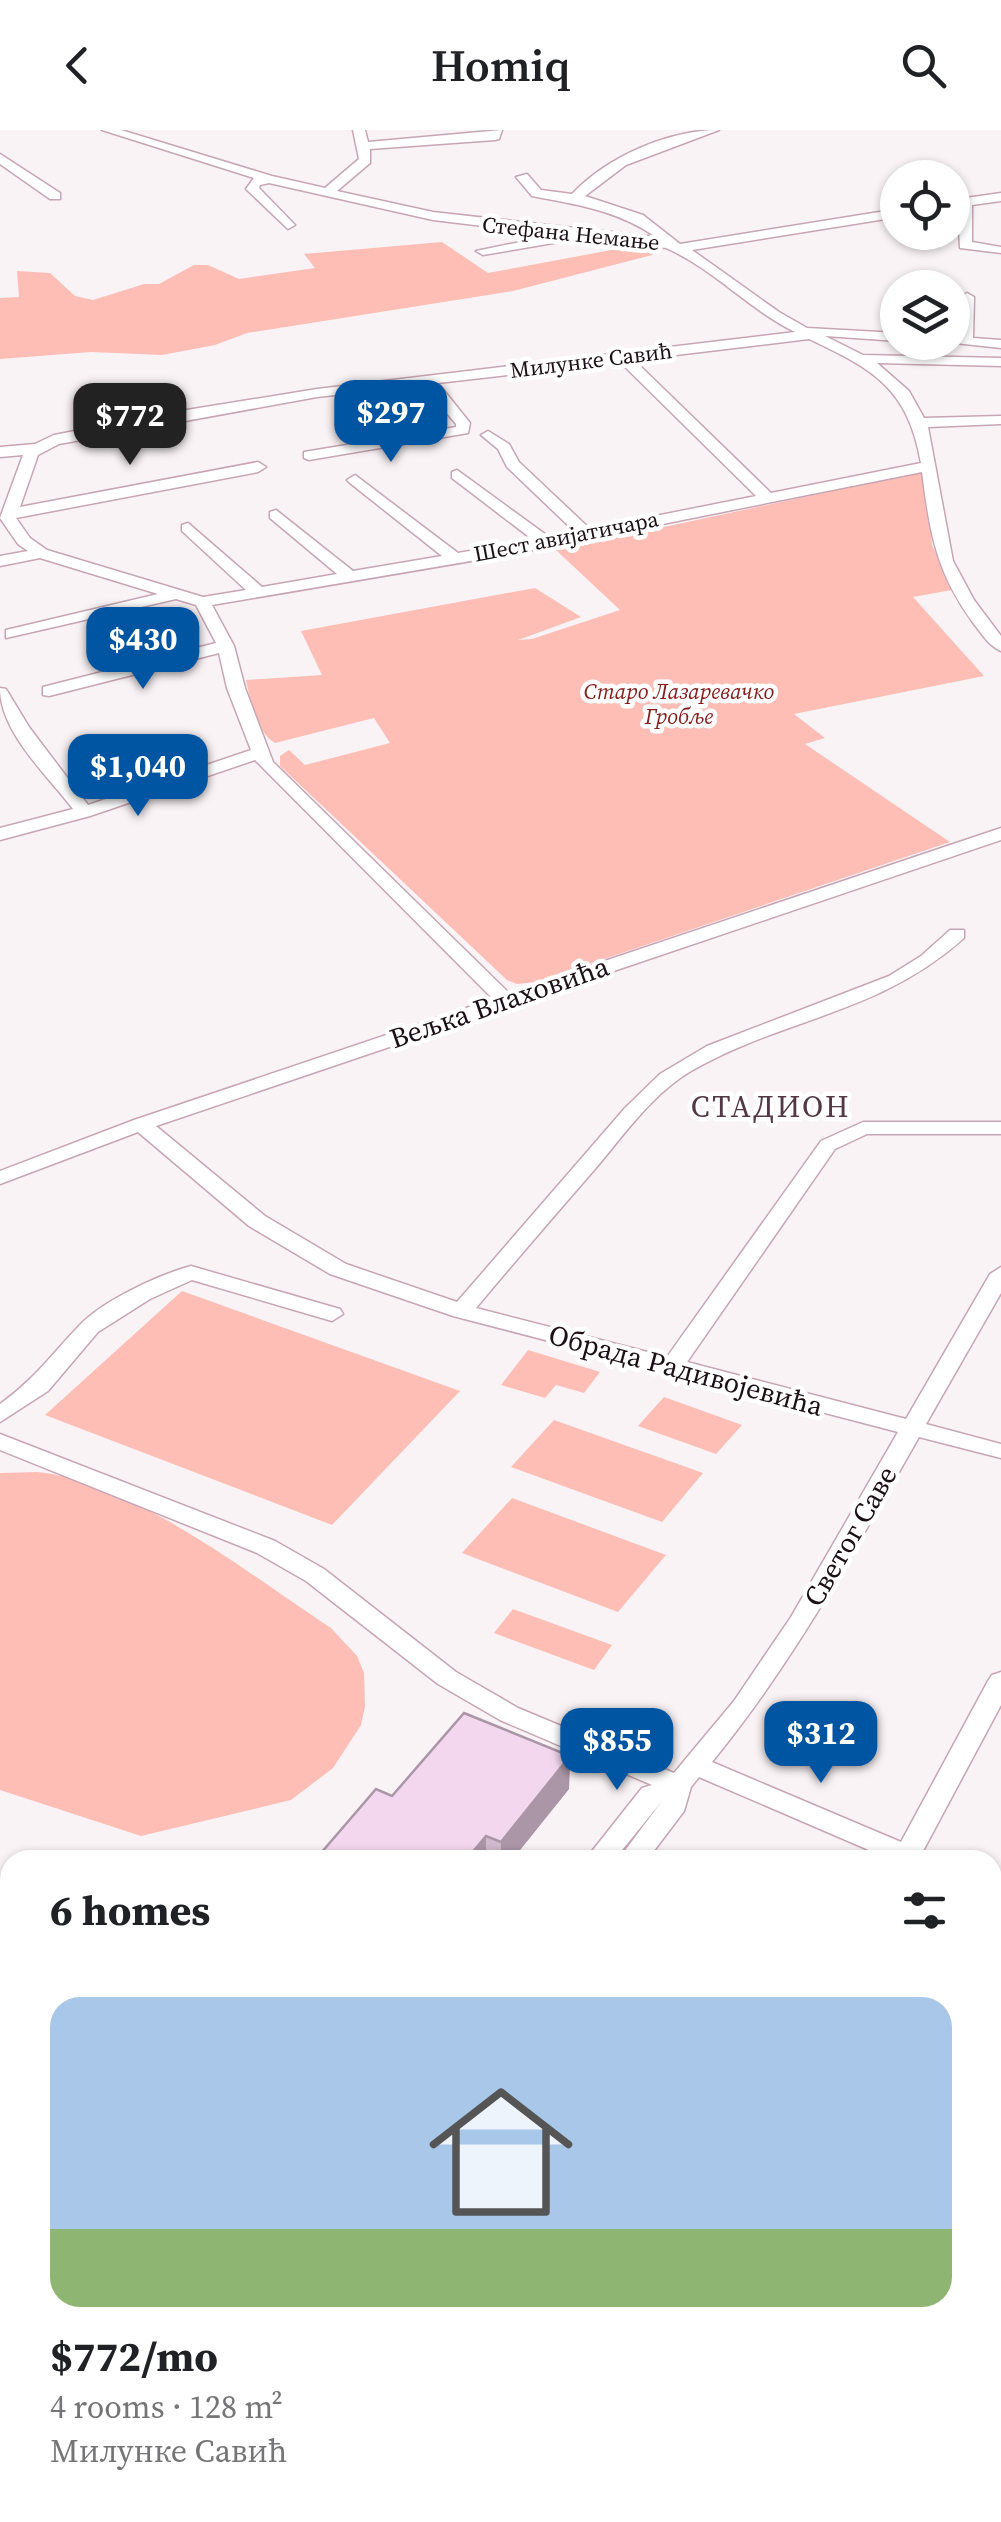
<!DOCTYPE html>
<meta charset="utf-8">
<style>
body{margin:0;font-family:"Source Serif 4",serif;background:#f6f6f6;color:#202124;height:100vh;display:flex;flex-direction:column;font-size:38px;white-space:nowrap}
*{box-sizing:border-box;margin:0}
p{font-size:32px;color:#757577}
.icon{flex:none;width:55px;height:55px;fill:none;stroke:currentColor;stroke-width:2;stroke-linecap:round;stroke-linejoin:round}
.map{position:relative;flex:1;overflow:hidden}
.side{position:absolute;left:0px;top:1720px;width:1002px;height:672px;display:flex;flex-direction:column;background:#fff;border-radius:30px 30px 0 0;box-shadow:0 2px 8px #0004}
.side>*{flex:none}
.buttons{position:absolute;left:880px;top:30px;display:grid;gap:20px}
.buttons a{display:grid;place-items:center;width:90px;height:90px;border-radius:50%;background:#fff;box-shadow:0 2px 8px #0004;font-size:50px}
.price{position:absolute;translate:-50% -85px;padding:0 22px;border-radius:20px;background:#0055a3;color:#fff;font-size:32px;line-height:65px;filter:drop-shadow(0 2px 5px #0008)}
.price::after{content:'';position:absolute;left:50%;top:60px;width:30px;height:22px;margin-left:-15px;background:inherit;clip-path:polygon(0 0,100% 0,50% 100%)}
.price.active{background:#222;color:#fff}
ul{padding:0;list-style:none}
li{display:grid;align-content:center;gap:20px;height:530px;padding:0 50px}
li+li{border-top:2px solid #e0e0e0}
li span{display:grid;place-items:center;height:310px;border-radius:30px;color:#555}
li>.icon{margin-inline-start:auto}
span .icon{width:180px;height:180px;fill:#fffc;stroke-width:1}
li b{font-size:42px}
h2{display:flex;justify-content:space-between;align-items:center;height:120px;padding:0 50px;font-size:42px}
header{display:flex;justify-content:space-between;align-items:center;height:130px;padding:0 50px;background:#fff;font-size:45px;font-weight:600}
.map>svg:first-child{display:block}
.green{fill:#febdb5}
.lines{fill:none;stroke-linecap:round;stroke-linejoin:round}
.minor-casing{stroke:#c7a5b4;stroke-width:3}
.minor{fill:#fff;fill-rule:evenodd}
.wall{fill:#d1b9ce}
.shaded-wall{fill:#aa96a7}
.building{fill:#f3d7ef;stroke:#aa96a7;stroke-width:2.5}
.labels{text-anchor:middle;stroke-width:9;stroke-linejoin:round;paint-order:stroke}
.far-street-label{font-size:22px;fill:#1b0f15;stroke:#fff}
.far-park-label{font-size:22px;font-style:italic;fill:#841c1a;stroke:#fff}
.street-label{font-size:28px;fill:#1b0f15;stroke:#fff}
.neighbourhood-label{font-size:30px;letter-spacing:2.5px;fill:#533744;stroke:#fff}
</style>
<header><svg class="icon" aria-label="back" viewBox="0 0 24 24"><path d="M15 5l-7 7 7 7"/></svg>Homiq<svg class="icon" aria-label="search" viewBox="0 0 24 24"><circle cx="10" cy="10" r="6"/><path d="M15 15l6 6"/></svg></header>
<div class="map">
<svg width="1001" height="2392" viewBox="0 0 1001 2392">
<rect width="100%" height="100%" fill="#faf3f6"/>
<path class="green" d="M 442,112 L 488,143 L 633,116 L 656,124 L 513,161 L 247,203 L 215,215 L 162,225 L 91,222 L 0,229 L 0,168 L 19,167 L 17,141 L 50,143 L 75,166 L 93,170 L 144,154 L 159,154 L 194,135 L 208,135 L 239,149 L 315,138 L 304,124 Z
M 926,341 L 932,415 L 952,460 L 913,467 L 984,546 L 794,584 L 825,608 L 805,614 L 950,712 L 536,852 L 517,854 L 507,850 L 280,636 L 280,626 L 289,620 L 305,635 L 390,613 L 374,588 L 275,613 C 257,603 250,570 246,550 L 322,545 L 301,501 L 535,458 L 581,487 L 518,510 L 532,509 L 620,480 L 556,420 Z
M 182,1161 L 460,1261 L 332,1395 L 45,1285 Z
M 528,1220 L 600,1242 L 584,1263 L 556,1255 L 545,1268 L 501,1255 Z
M 664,1267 L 742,1295 L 716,1324 L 638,1296 Z
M 554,1290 L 703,1343 L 662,1392 L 511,1337 Z
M 37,1342 C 133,1351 251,1446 331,1498 L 357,1526 L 364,1543 L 365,1576 L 361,1595 L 333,1638 L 291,1670 L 141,1706 L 0,1660 L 0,1343 Z
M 512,1368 L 666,1425 L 618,1482 L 462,1423 Z
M 513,1479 L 612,1515 L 594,1540 L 494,1503 Z
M 205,2383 L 349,2383 L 353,2392 L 208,2392 Z"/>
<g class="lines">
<defs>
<path id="minor" d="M 102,0 L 121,0 L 272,46 L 325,58 L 359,29 L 353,0 L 365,0 L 368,12 L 502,0 L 499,9 L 495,10 L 370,19 L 370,33 L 337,61 L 433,82 L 656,107 C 617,80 578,75 532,66 L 516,47 L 527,44 L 541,60 L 572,64 C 607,27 668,0 719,0 L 626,35 L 585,66 L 643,85 L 680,114 L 898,79 L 898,87 L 692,120 L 779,182 L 807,198 L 898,203 L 898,211 L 825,206 L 863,225 L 1001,228 L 1001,236 L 877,233 L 909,261 L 924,288 L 1001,286 L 1001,294 L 928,297 L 953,431 L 974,470 L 1001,506 L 1001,521 C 989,516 982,504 974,494 C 936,442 930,404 922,342 L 518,423 L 212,475 L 234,516 L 245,558 L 273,632 L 509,863 L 1001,698 L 1001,710 L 156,996 L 265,1086 L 346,1134 L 457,1172 L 625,978 L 660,944 L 707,916 L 889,846 L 921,826 L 950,800 L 964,800 L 964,808 C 878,885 785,887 691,941 C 652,964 624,1005 595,1039 C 555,1085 515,1131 476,1178 L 667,1227 L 821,1011 L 863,992 L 1001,992 L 1001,1004 L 867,1004 L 835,1019 L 687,1232 L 906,1289 L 990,1144 L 1001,1137 L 1001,1163 L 926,1294 L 1001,1314 L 1001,1328 L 919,1307 C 855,1419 794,1532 712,1632 L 901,1712 L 988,1551 L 992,1545 L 1001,1542 L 1001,1575 L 923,1721 L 932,1730 L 892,1730 L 699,1647 L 691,1657 L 684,1681 L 647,1730 L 618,1730 L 662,1671 L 614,1730 L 585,1730 L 642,1658 L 652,1655 L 500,1590 L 438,1554 L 306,1451 L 257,1423 L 0,1320 L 0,1304 L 275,1411 L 324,1439 L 456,1542 L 518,1578 L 674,1643 L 734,1571 L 791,1487 L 898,1302 L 453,1186 L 330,1144 L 249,1096 L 138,1002 L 0,1054 L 0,1041 L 134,990 L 493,869 L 255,630 L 90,686 L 0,710 L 0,698 L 73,679 C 47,645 0,602 0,558 L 6,559 L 29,597 L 88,675 L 251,620 L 227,558 L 219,523 L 49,566 L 43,565 L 43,557 L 216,513 L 196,475 L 176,469 L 6,508 L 6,500 L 158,464 L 40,428 L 0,436 L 0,426 L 28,421 L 18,414 L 0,388 L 23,325 L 0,327 L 0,317 L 35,314 L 54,305 L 162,284 L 317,259 L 795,202 C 748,179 714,139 666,118 L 433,90 L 269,53 L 260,55 L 259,58 L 295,95 L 288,99 L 246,59 L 254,48 ZM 809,209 C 875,240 908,259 921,333 L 771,363 L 634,230 ZM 620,232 L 756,366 L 590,399 L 519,332 L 509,314 L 488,301 L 481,305 L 498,319 L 507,337 L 575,402 L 549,407 L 457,340 L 452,342 L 452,348 L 533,410 L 458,423 L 355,345 L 347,350 L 350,353 L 442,426 L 353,441 L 276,380 L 270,382 L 270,388 L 337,444 L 262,457 L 188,393 L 182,395 L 182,401 L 246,460 L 203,467 L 47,420 L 30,408 L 16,388 L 258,342 L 266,337 L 258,332 L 20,377 L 38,325 L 59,314 L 317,267 L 423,255 L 456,294 L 456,297 L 304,322 L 304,328 L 309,330 L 468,303 L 470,293 L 438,253 Z
M 0,24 L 60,63 L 60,69 L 50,69 L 0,34 Z
M 1001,63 L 1001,71 L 972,75 L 972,112 L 1001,117 L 1001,123 L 960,118 L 958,77 L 952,78 L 952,70 Z
M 554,105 L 561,109 L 559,112 L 483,125 L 476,121 Z
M 967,163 L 974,167 L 973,208 L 1001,210 L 1001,218 L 946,212 L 952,212 L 952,207 L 959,207 L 960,167 Z
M 191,1136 L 340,1179 L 343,1184 L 332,1191 L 192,1150 L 150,1169 L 98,1202 L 48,1261 L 0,1292 L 0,1274 C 36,1248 50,1226 79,1196 C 102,1171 158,1145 191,1136 Z
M 992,1832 L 1001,1834 L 1001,1870 L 992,1867 Z
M 0,1886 L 10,1889 L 10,1945 L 0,1942 Z
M 1001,1948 L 1001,1970 L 992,1972 L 992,1950 Z
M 10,2044 L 10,2068 L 0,2071 L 0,2047 Z
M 0,2137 L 10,2138 L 10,2162 L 0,2161 Z
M 1001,2178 L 1001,2204 L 992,2206 L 992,2180 Z
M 10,2347 L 10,2375 L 0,2378 L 0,2350 Z
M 169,2382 L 201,2382 L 204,2392 L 172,2392 Z"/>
</defs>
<use href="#minor" class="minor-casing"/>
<use href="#minor" class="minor"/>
</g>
<path class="wall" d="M 570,1626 L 569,1659 L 512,1730 L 315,1730 L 392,1666 Z
M 422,2382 L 566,2382 L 566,2389 L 558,2392 L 426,2392 Z"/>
<path class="shaded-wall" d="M 570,1626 L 569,1659 L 512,1730 L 501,1730 L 501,1712 Z
M 486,1706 L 486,1730 L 466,1730 Z
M 479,2382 L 566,2382 L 566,2389 L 558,2392 L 448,2392 Z"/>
<path class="building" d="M 464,1583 L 570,1626 L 501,1712 L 486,1706 L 466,1730 L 315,1730 L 376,1659 L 392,1666 Z
M 434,2382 L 479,2382 L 448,2392 L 438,2392 Z"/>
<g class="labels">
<g class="far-street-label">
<text transform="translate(571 103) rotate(6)" y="8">Стефана Немање</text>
<text transform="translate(591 230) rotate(-7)" y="8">Милунке Савић</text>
<text transform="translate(566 406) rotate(-11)" y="8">Шест авијатичара</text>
</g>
<g class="far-park-label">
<text x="679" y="569">Старо Лазаревачко<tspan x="679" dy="25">Гробље</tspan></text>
</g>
<g class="street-label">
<text transform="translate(499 872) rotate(-19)" y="10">Вељка Влаховића</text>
<text transform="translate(686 1240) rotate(15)" y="10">Обрада Радивојевића</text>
<text transform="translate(850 1406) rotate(-60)" y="10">Светог Саве</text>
</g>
<g class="neighbourhood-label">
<text x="771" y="987">СТАДИОН</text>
</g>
</g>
</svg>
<div class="buttons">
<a><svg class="icon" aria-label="locate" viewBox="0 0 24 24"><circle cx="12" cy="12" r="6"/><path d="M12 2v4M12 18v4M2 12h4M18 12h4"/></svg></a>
<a><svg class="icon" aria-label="layers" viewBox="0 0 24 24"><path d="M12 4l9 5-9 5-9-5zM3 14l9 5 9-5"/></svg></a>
</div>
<b class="price" style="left:391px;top:335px">$297</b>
<b class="price active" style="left:130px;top:338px">$772</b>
<b class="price" style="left:143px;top:562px">$430</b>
<b class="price" style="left:138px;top:689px">$1,040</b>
<b class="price" style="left:821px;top:1656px">$312</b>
<b class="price" style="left:617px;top:1663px">$855</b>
<section class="side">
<h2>6 homes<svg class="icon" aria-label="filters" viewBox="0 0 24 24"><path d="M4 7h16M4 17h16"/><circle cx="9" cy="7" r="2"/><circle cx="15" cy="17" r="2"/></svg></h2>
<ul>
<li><span style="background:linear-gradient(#a9c7e8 75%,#8fb573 0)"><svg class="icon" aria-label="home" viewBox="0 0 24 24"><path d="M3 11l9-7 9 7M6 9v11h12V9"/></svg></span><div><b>$772/mo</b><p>4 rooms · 128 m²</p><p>Милунке Савић</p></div></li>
</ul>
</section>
</div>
